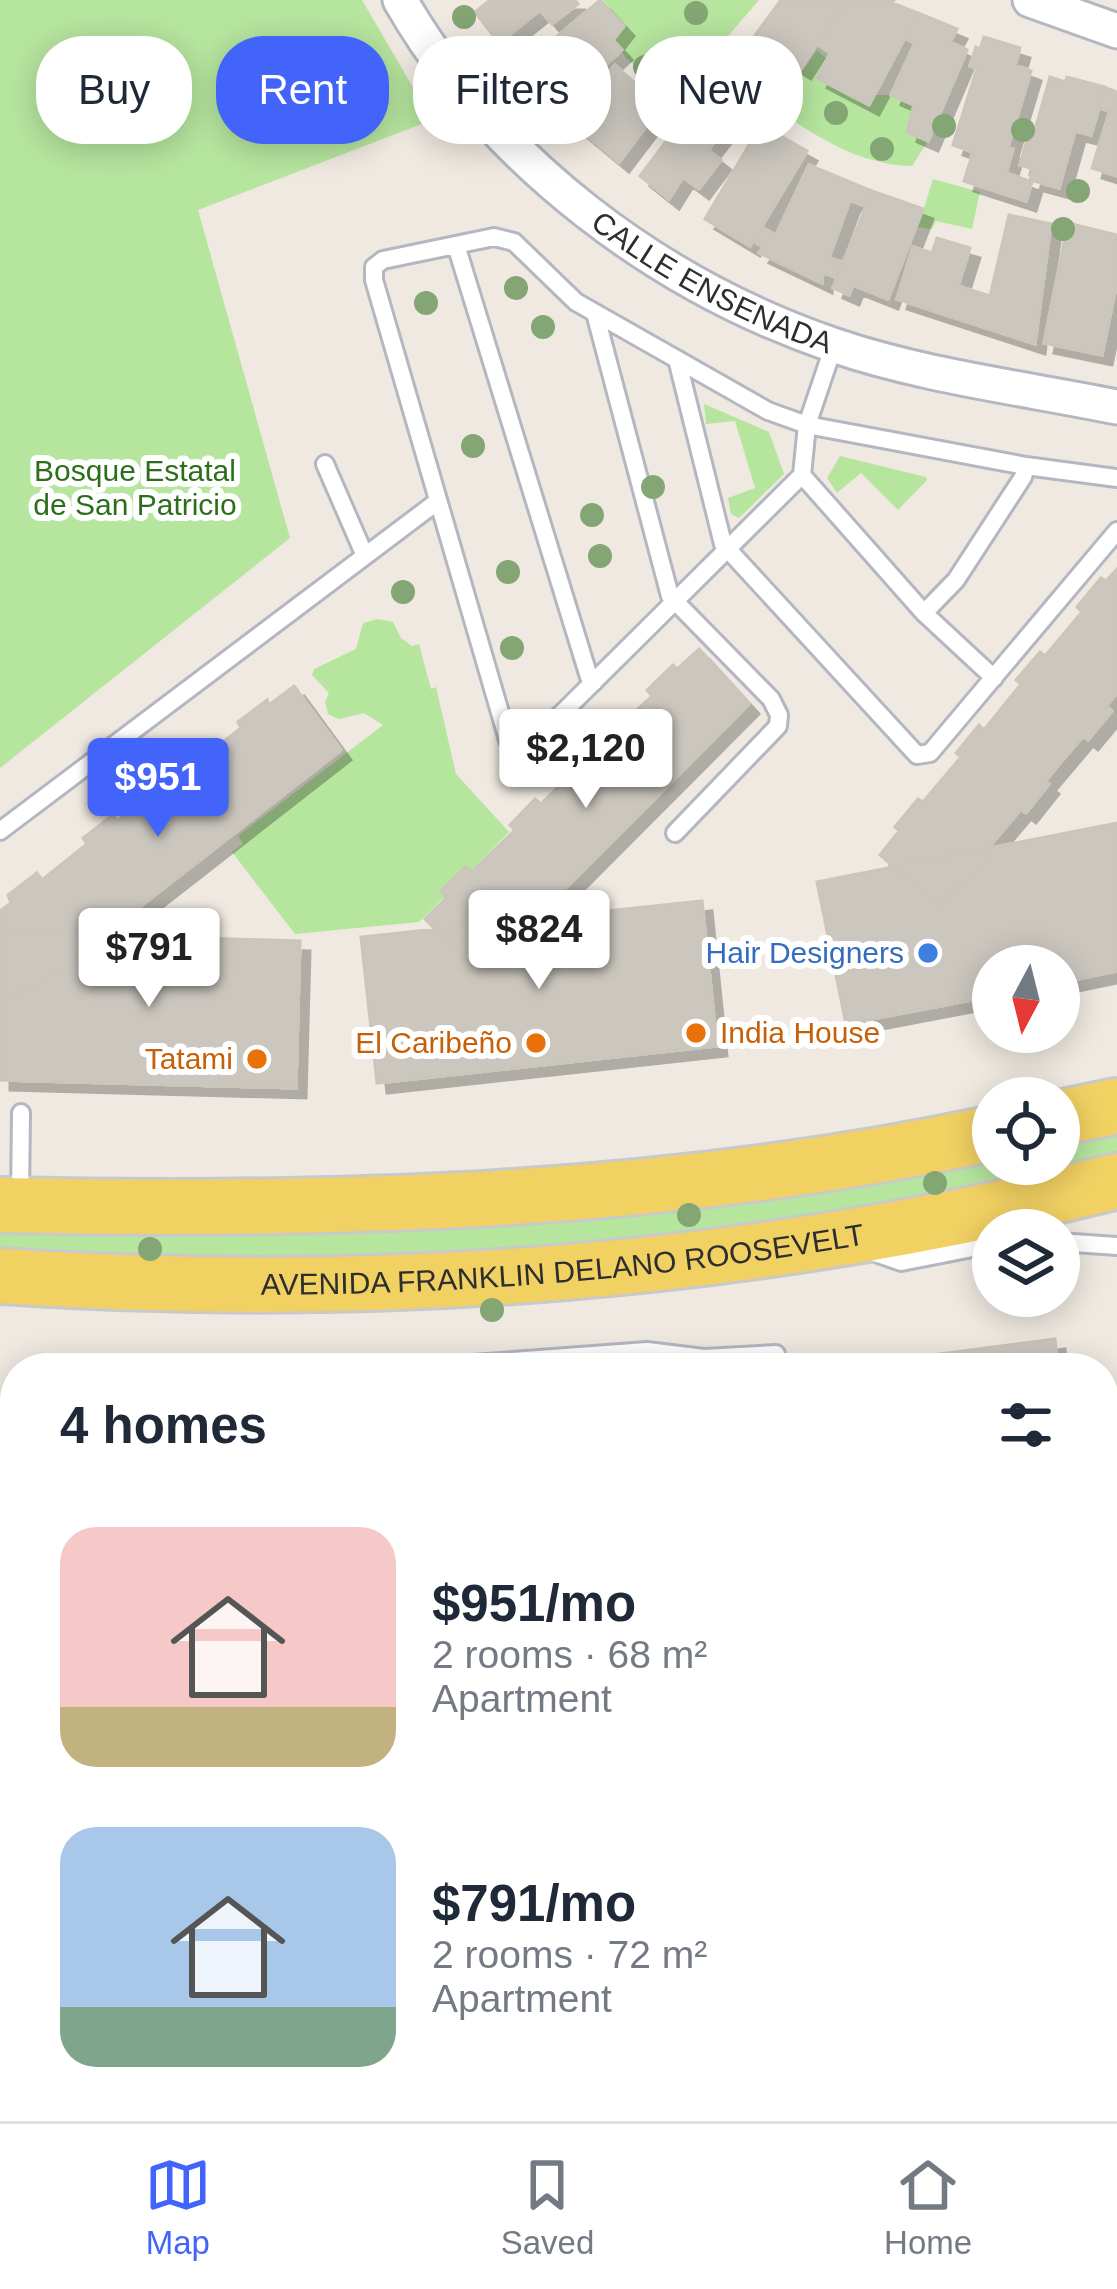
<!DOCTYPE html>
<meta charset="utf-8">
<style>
body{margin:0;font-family:Helvetica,sans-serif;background:#f2f2f3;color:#1f2937;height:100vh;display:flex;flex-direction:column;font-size:45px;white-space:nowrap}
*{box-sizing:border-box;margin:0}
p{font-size:39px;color:#747a83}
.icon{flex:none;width:66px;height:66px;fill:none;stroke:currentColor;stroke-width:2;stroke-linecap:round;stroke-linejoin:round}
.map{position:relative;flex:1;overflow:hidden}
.sheet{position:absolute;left:0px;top:1353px;width:1119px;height:768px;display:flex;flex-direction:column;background:#fff;border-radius:48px 48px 0 0;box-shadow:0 6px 30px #0003}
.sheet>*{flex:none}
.banner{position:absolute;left:36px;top:36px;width:1047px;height:108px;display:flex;gap:24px}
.needle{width:78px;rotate:187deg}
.fabs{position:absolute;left:972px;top:945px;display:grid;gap:24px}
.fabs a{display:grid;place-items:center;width:108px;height:108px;border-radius:50%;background:#fff;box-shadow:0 6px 30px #0003;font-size:60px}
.price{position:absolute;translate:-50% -102px;padding:0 27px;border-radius:12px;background:#fff;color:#222;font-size:39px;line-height:78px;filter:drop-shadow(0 3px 6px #0008)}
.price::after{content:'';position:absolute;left:50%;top:72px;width:36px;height:27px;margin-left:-18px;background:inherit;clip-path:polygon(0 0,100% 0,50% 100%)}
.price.selected{background:#4264fb;color:#fff}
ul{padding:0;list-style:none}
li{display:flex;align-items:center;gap:36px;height:300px;padding:0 60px}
li span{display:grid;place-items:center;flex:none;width:336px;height:240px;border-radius:36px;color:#555}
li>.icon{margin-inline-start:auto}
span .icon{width:144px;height:144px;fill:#fffc;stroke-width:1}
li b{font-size:51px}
h2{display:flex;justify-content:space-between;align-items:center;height:144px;padding:0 60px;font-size:51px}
.chip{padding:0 42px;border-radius:48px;background:#fff;box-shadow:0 6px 30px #0003;font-size:42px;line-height:108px}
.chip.selected{background:#4264fb;color:#fff}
.menu{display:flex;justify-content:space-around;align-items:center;height:168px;border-top:3px solid #e0e1e3;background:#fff;font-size:33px;color:#747a83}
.menu a{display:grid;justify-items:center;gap:6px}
.menu .selected{color:#4264fb}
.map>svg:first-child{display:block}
.green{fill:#b6e59e}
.building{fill:#cbc7bf;stroke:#cbc5ba;stroke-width:3;filter:url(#shadow)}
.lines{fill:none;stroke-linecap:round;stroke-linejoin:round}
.lane-casing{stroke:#b4b7c1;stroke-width:22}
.street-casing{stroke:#b4b7c1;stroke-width:39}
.primary-casing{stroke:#c9c9c9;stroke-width:60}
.lane{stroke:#fff;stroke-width:16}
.street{stroke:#fff;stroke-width:33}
.primary{stroke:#f2d163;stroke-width:54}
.tree{fill:#84a574}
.shop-dot{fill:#3f7fe0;stroke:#fff;stroke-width:4.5}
.food-dot{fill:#e8710a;stroke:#fff;stroke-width:4.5}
.labels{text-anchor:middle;stroke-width:12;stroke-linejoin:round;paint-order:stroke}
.street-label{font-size:30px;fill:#2e2e2e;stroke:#fff}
.park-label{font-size:30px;fill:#2c6e1b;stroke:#fff}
.shop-label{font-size:30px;fill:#366cbe;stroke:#fff;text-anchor:end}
.food-label{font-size:30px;fill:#c56008;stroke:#fff;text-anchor:end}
</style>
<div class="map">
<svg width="1117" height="2121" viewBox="0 0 1117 2121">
<defs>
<filter id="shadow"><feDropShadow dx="10" dy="10" stdDeviation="0" flood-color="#0004"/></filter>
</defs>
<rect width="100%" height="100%" fill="#efe9e1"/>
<path class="green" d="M 0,0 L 362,0 L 432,120 L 198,210 L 290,538 L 0,768 Z
M 603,0 L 759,0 L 675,98 L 627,59 L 613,40 L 624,26 Z
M 817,50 L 827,59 L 818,78 L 868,105 L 874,95 L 891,95 L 914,105 L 908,132 L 928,141 L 912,166 C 859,165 818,137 775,109 Z
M 933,179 L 980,192 L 972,229 L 936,221 L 932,229 L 918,227 Z
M 704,404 L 769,432 L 784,474 L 739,518 L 731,514 L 728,498 L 755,488 L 735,421 L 706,424 Z
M 840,456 L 926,477 L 927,480 L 898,510 L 861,473 L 837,493 L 827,478 Z
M 378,619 L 393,622 L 401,638 L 412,646 L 419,644 L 431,689 L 436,687 L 456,774 L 509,832 L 419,922 L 295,934 L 232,852 L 243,844 L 238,836 L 383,725 L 364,713 L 339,719 L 328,714 L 325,702 L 329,693 L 312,675 L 314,669 L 356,649 L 363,623 Z
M 1117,1125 L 1117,1156 L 1098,1162 C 922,1195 745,1230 566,1244 C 376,1258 190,1258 0,1253 L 0,1233 L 194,1227 L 993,1151 L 993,1164 L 1059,1164 L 1059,1137 Z"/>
<path class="building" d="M 490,0 L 575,0 L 578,4 L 552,24 L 540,10 L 499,43 L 475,12 Z
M 600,0 L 624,26 L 613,40 L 622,50 L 598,72 L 601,77 L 554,114 L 516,71 Z
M 781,0 L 845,0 L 801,69 L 790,62 L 788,67 L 750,42 Z
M 848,0 L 894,0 L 892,3 L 918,13 L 869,105 L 817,78 L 831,53 L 820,46 Z
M 918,13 L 957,29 L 950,42 L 967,50 L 928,141 L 907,132 L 914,105 L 891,95 L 915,43 L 904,38 Z
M 984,37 L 1020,48 L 1015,65 L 1031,71 L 1008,147 L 1013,149 L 1006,173 L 1032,182 L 1026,201 L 964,181 L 973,152 L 953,145 L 977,68 L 970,66 L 976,47 L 980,49 Z
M 615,65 L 661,107 L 619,162 L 567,119 Z
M 703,69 L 717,81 L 697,107 L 682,95 Z
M 1050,77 L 1065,82 L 1067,77 L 1105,87 L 1091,135 L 1075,131 L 1059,188 L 1030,180 L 1033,169 L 1020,165 L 1028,136 L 1033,137 Z
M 1106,88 L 1117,92 L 1117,176 L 1092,168 L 1110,111 L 1100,108 Z
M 694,104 L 722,132 L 708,150 L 721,160 L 699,189 L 683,177 L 669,199 L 640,176 Z
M 765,127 L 807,151 L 750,246 L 705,219 L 755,135 L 759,137 Z
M 809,165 L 872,191 L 865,206 L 850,200 L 829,258 L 842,262 L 837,278 L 823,272 L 822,283 L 759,253 L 763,247 L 756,243 L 763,228 L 776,235 Z
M 872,191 L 923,209 L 888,299 L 853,285 L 849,295 L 833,288 Z
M 1009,215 L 1051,224 L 1035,344 L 897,299 L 913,247 L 932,253 L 937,238 L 970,248 L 958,286 L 990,296 Z
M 1068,223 L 1117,235 L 1117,282 L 1102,355 L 1044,343 Z
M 1117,569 L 1117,693 L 1106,706 L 1112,711 L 1088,740 L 1083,736 L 1045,781 L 1049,784 L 1026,813 L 1021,809 L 983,854 L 988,858 L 965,886 L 960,882 L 940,906 L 880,855 L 899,831 L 895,827 L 918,799 L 923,802 L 961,757 L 956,753 L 979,725 L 984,730 L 1021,684 L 1016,680 L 1040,652 L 1045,656 L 1082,612 L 1077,607 L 1101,578 L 1106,581 Z
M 699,649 L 749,704 L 480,974 L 425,919 L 446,898 L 441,891 L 466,867 L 472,871 L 515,830 L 510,825 L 535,799 L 541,804 L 583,762 L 579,758 L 604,732 L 609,736 L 652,696 L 647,690 L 673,665 L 677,669 Z
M 294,686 L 341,750 L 37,987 L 32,982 L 0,1007 L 0,911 L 11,903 L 8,895 L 37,873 L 42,880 L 87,844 L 83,838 L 113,815 L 117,821 L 163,787 L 160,779 L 189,757 L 195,764 L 241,728 L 238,722 L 267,700 L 269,705 Z
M 1117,823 L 1117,971 L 1059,983 L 1059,966 L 993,966 L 993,996 L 846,1024 L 817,882 Z
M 702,901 L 717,1046 L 377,1083 L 361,937 Z
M 0,932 L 300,941 L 296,1088 L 0,1080 Z
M 1055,1339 L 1058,1368 L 832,1368 Z
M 15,1540 L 15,1704 L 0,1705 L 0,1542 Z
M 15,1999 L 15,2064 L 0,2072 L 0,2006 Z
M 15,2064 L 15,2106 L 52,2106 L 27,2121 L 0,2121 L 0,2072 Z
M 52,2106 L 84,2106 L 92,2121 L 27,2121 Z
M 245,2106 L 372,2106 L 372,2109 L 574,2106 L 577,2121 L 203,2121 L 230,2114 L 231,2120 L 247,2117 Z
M 643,2106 L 939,2106 L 941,2121 L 590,2121 L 644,2111 Z"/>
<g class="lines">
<defs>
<path id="lane" d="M 456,245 L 589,677 L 594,682
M 595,313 L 670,596 L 771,699 L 779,715 L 778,726 L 675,833
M 834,345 L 807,425 L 802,475 L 532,743 L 518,750 L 508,740 L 374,280 L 374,267 L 383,260 L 494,237 L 514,242 L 576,302 L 768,411 L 807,425 L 1026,466 L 1117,478
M 677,359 L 723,544 L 917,755 L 930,753 L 1117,531
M 325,464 L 365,556
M 802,475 L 924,613 L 994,678
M 924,613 L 956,580 L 1023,477 L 1026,466
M 0,831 L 438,501
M 20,1198 L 21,1113
M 1059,1242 L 1117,1246
M 867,1250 L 901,1262 L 993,1244
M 432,1367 L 647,1351 L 704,1358 L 776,1354 L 778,1368
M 1104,1620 L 1117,1618
M 0,1769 L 15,1767
M 1104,1888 L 1117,1887"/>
<g id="street">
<path id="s1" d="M 400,0 C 493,162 658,285 833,345 C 923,376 1023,388 1117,407"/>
<path d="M 1030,0 L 1117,31"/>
<path d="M 0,1875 L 15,1904"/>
<path d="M 118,2106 L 126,2121"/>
</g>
<g id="primary">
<path d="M 1059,1118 L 1117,1106"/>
<path d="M 0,1205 C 331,1212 668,1203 993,1133"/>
<path id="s2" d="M 0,1276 C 373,1301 754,1273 1117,1181"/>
</g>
</defs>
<use href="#lane" class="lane-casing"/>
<use href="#street" class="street-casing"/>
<use href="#primary" class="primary-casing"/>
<use href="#lane" class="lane"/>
<use href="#street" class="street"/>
<use href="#primary" class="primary"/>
</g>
<g class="tree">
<circle cx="696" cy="13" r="12"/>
<circle cx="464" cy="17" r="12"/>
<circle cx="645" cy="67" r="12"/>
<circle cx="836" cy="113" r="12"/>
<circle cx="944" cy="126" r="12"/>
<circle cx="1023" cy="130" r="12"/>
<circle cx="882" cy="149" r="12"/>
<circle cx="1078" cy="191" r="12"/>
<circle cx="1063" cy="229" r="12"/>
<circle cx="516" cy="288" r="12"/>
<circle cx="426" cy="303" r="12"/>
<circle cx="543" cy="327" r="12"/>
<circle cx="473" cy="446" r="12"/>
<circle cx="653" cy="487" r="12"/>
<circle cx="592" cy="515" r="12"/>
<circle cx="600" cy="556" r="12"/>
<circle cx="508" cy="572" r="12"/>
<circle cx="403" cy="592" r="12"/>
<circle cx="512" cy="648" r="12"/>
<circle cx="935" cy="1183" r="12"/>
<circle cx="689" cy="1215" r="12"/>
<circle cx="150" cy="1249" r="12"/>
<circle cx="492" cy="1310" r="12"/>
</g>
<circle class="shop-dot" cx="928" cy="953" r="12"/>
<g class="food-dot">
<circle cx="696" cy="1033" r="12"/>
<circle cx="536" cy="1043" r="12"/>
<circle cx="257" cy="1059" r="12"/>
</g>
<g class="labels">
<g class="street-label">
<text dy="10" stroke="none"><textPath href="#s1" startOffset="429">CALLE ENSENADA</textPath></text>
<text dy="10" stroke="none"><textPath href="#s2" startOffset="564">AVENIDA FRANKLIN DELANO ROOSEVELT</textPath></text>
</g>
<g class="park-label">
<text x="135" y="481">Bosque Estatal<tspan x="135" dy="34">de San Patricio</tspan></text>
</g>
<g class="shop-label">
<text x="904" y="963">Hair Designers</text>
</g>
<g class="food-label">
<text x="720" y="1043" text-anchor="start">India House</text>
<text x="512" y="1053">El Caribeño</text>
<text x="233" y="1069">Tatami</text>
</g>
</g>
</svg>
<div class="fabs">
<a><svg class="needle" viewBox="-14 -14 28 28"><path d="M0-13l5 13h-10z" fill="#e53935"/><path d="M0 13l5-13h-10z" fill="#747a83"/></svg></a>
<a><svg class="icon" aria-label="locate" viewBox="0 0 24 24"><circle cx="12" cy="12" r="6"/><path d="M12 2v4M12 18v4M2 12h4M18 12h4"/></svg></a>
<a><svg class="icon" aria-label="layers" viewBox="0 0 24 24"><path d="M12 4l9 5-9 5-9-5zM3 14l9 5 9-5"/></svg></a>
</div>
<b class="price" style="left:586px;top:811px">$2,120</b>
<b class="price selected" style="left:158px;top:840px">$951</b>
<b class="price" style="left:539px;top:992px">$824</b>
<b class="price" style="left:149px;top:1010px">$791</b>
<div class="banner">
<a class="chip">Buy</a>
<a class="chip selected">Rent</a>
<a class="chip">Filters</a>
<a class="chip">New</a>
</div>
<section class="sheet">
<h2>4 homes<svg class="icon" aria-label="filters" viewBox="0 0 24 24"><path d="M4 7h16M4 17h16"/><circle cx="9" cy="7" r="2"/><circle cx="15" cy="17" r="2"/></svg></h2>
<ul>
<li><span style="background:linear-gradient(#f6c9c9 75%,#c2b280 0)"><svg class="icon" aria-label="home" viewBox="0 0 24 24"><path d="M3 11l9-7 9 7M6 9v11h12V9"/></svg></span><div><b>$951/mo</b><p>2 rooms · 68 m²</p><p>Apartment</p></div></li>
<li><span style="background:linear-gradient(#a9c7e8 75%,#7fa58c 0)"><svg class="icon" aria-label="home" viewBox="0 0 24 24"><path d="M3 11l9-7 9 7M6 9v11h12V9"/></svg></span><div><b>$791/mo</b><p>2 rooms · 72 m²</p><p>Apartment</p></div></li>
</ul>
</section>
</div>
<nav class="menu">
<a class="selected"><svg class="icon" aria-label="map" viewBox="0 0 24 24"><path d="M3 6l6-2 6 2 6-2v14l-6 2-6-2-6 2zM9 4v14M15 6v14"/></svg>Map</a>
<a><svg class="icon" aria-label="saved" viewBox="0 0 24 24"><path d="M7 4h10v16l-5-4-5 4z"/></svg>Saved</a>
<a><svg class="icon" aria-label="home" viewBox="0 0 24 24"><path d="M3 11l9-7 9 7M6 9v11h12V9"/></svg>Home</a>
</nav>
